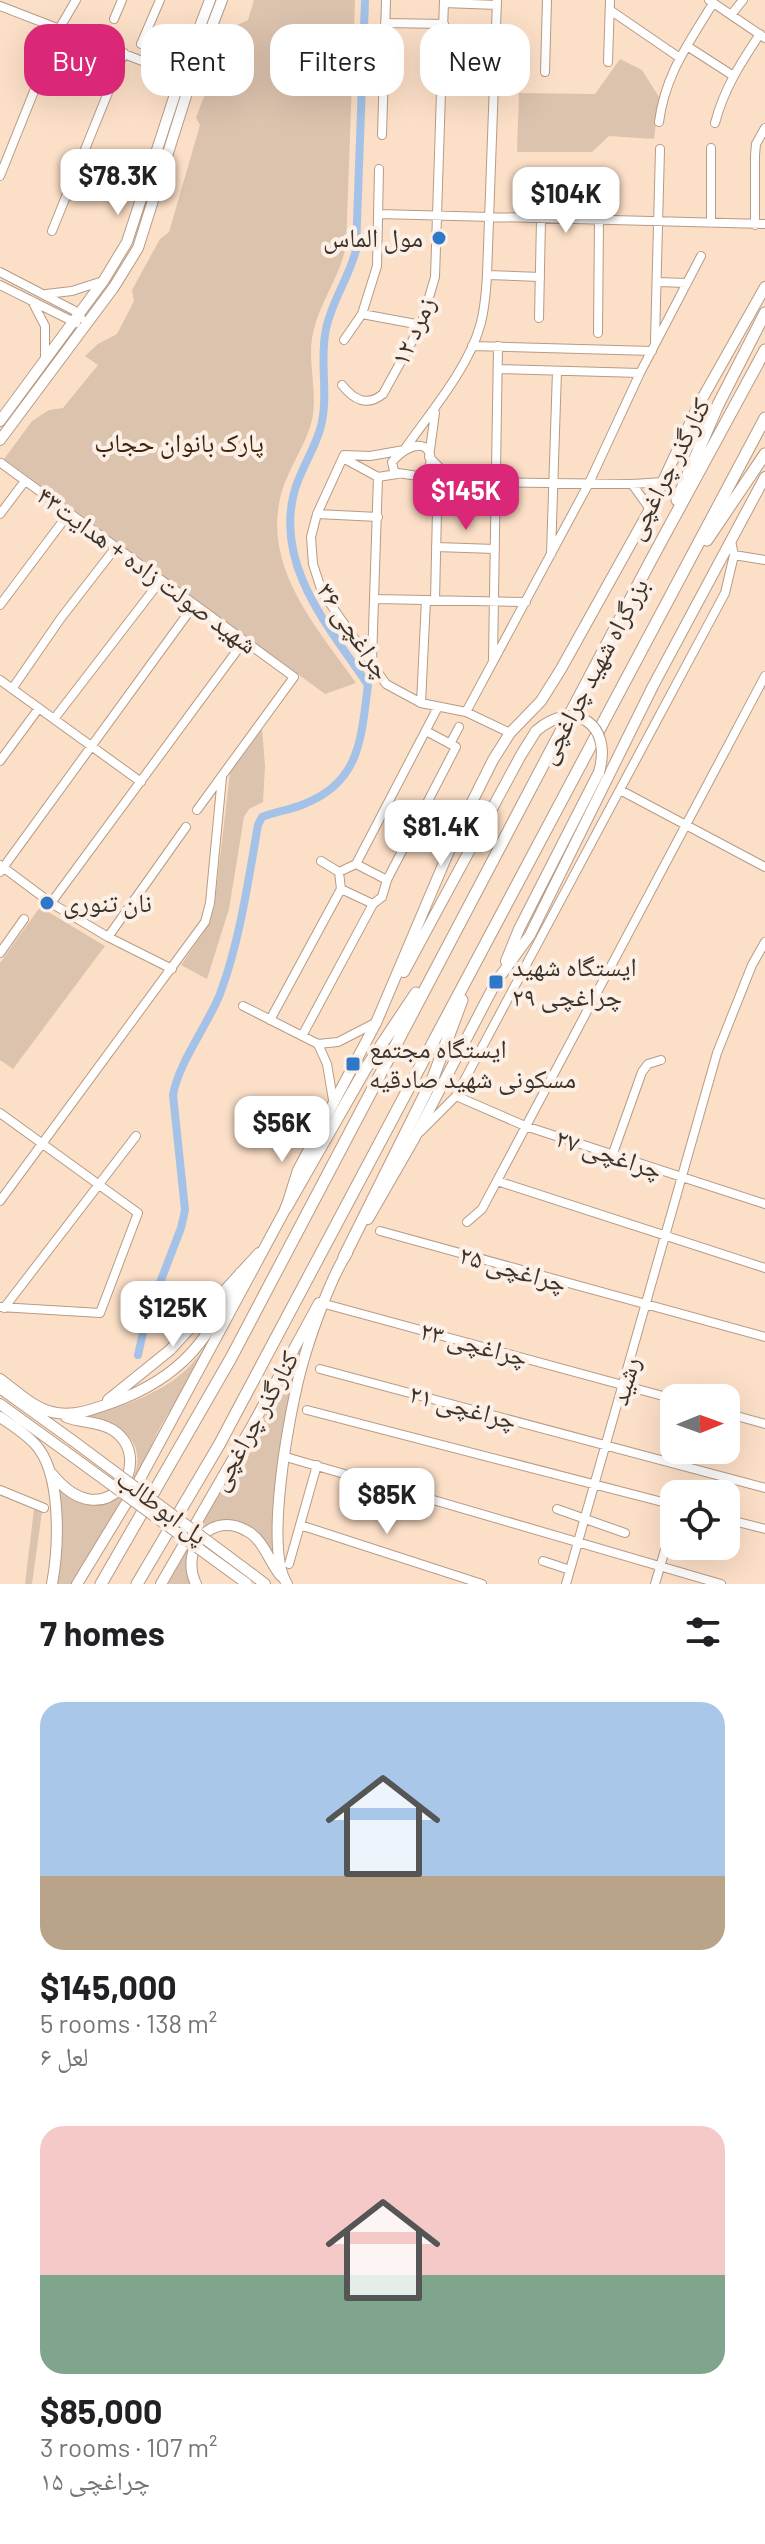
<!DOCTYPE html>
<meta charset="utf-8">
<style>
body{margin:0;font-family:Barlow,"Noto Naskh Arabic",sans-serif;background:#f2f2f2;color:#202124;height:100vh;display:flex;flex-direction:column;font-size:30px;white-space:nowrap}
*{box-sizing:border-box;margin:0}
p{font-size:26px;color:#757577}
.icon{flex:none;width:44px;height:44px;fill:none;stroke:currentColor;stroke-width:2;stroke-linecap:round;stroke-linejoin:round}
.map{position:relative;height:1584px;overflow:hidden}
.drawer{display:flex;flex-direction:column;background:#fff;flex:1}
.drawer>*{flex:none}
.top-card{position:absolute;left:24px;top:24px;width:718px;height:72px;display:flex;gap:16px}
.needle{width:52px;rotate:89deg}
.fabs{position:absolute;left:660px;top:1384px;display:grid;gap:16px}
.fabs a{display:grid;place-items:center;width:80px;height:80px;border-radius:16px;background:#fff;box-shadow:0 8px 32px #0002;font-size:40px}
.price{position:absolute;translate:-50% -68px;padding:0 18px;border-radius:16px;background:#fff;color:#222;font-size:26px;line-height:52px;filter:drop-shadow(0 2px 4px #0008)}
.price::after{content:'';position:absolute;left:50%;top:48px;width:24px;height:18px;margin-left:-12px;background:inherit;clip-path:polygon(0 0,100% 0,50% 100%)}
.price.on{background:#db2777;color:#fff}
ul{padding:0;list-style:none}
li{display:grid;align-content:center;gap:16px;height:424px;padding:0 40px}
li span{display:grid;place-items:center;height:248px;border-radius:24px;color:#555}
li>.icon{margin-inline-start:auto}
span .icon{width:144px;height:144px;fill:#fffc;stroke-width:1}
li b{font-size:34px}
h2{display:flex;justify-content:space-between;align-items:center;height:96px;padding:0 40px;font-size:34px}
.tag{padding:0 28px;border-radius:24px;background:#fff;box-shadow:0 8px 32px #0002;font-size:28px;line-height:72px}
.tag.on{background:#db2777;color:#fff}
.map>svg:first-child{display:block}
.green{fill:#dcc3ae}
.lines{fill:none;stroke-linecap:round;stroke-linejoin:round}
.canal{stroke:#a4c2e7;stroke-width:8}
.minor-casing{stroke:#b79b85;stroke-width:10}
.major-casing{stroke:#b79b85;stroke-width:12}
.highway-casing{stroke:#b79b85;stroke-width:13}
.minor{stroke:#fff;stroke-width:8}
.major{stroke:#fff;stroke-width:10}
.highway{stroke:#fff;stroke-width:11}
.major-bridge-casing{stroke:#b79b85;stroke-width:12;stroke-linecap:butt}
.major-bridge{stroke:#fff;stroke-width:10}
.poi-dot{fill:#2f78c9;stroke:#fbefe6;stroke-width:3}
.labels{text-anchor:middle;stroke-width:8;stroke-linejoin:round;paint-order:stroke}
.poi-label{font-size:26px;fill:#3e332a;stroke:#fbefe6;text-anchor:start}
.street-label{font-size:26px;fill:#3e332a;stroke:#fbefe6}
.park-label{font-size:26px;fill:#3e230a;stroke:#fbefe6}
</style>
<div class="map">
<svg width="765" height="1584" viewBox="0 0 765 1584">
<rect width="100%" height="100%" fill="#fcdfc7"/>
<path class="green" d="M 254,0 L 355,0 L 346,245 C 341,275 321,300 314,329 C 306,358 317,386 313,414 C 310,440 286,470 280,499 C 264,570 318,629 356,683 L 325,694 L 4,459 L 32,421 L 49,410 L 63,408 L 98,365 L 85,356 L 98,344 L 117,334 L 134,301 L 132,290 L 160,239 L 169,232 L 200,125 L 196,118 L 229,29 L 248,20 Z
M 620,59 L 642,70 L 659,97 L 654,139 L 609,136 L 592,152 L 517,152 L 519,93 L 595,94 Z
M 262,728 L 265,766 L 263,802 L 249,809 L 244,817 L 229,909 L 207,979 L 181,965 L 207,927 L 214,908 L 230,773 Z
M 40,907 L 105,946 L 13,1069 L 0,1060 L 0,963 Z
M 213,1337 C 204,1353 197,1372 186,1387 C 171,1409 157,1428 149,1453 L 72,1584 L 55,1584 L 62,1529 L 59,1488 C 68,1495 75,1502 86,1504 C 135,1515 174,1423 81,1419 C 119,1407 161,1395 189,1367 C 198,1357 205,1347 213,1337 Z
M 301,1345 L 281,1449 L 277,1561 C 246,1514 244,1516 195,1537 C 186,1555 183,1565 190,1584 L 168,1584 L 237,1460 L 254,1442 L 272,1399 Z
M 34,1509 L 42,1512 L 32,1584 L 25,1584 Z"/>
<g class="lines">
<path class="canal" d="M 138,1355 L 146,1319 L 181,1228 L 185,1210 L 173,1095 C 178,1064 207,1026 220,994 C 240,940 248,882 258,825 L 262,817 C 276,811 291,810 304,804 C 361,782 361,737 368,685 C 330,628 275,567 294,493 C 300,469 315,450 321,426 C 329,394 319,361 326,329 C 332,300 349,278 356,250 L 365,0"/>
<defs>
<path id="minor" d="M 497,0 L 487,275 C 486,293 485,309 480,326 C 468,369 429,414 404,450 L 370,456 L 344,455 L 317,514 L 311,537 L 313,564 L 322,592 L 386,684 L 421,703 L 466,712 L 510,733
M 709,0 L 765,38
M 444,3 L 497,5
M 0,6 L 181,76
M 610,10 L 680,58
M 731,15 L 743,0
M 114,19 L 122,0
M 385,23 L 444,24
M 141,44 L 160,0
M 687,46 L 732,75
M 608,62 L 610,0
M 545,72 L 547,0
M 659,122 C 665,76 687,46 710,8
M 715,123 C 724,89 740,64 760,34
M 382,135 L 386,0
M 0,176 L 59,29 L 76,0
M 379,214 L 765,224
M 711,223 L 711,148
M 755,225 L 755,155 L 756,144 L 765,128
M 52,231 L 124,53
M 0,272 L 79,313 L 81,318
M 487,275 L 540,277
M 657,282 L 687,283
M 0,285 L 76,323
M 46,294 L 72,291 L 103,281
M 32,301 L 45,326 L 45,360
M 362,314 L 421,325
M 539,318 L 541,219
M 598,333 L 599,220
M 344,340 L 362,314 L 377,266 L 379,169
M 655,341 L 660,149
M 472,346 L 652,351
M 498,369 L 640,373
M 342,385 C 354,400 367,407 383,394 L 421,325 L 435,277 L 444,0
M 435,413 L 429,457 L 445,473 L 457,482
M 343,458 L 378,477 L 397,474
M 1,463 L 294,677 L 197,810
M 422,476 L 428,473 C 439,440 412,438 392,462 L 394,471 L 398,473 L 458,482 L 632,484 L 664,482
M 632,484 L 650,509
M 0,514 L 25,481
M 317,514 L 378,517
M 436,547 L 495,549
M 551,554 L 557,371
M 734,555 L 765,560
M 376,599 L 526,602
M 435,600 L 437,510
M 0,605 L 69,513
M 493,658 L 498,346
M 372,661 L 378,477
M 0,680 L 141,782
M 12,689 L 61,618 L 116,547
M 421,703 L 426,600
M 466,712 L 589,483 L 640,373 L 701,256
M 54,719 L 161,580
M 450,744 L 459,727
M 0,761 L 39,708
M 620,790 L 765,867
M 321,861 L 339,872
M 356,864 L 387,880
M 0,865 L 51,903 L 108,937 L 172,969
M 0,872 L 194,605
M 341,889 L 373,904
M 51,903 L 244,641
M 108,937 L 186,827
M 0,953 L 24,919
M 243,1006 L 318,1044 L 338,1042 L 375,1023
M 270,1020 L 341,889 L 339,872 L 356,864 L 438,707
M 302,1036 L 373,904 L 382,897 L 387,880 L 456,747 L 426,731
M 318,1044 L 327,1064 L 333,1100
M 456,1096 L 525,1126 L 765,1204
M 0,1113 L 138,1213 L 100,1313 L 0,1307
M 420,1132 L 456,1096 L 725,593 L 734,555 L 731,541
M 612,1156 L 642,1072 L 648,1064 L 661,1060
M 497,1181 L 765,1268
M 0,1201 L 205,922 L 210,903 L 222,777
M 467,1222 L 482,1209 L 765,676
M 380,1231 L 765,1337
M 325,1304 L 674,1399
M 4,1308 L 136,1136
M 320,1369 L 765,1488
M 307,1410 L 674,1505
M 726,1413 L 765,1424
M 286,1457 L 721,1584
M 0,1490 L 44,1508
M 557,1509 L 625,1533
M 726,1519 L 765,1529
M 300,1525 L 482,1584
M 543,1561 L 570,1570
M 289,1564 L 317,1465
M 566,1584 L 717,1053 L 752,965 L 765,942
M 655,1584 L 674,1519"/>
<path id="major" d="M 0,421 L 104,280 L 127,242 L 181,76 L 210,0
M 0,440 L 114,287 L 138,248 L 191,80 L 222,0
M 506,961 L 519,929 L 599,772
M 404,972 L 521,755 L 536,731
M 368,1219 L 414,1139 L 496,982 L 530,935 L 653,686 L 765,477
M 0,1379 C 18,1392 35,1410 57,1413 C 76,1416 94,1409 111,1403 C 182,1378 210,1339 240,1273
M 0,1388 L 72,1440
M 108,1400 L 170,1350 L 259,1253
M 0,1404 L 65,1451
M 0,1417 C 12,1425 25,1433 35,1444 C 62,1473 59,1546 52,1584
M 52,1474 C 106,1541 158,1460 113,1430 C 99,1421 81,1423 66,1417
M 252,1574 L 265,1584
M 77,1584 L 133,1492 L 286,1208 L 298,1170 L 376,1023 L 457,832 L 493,760 L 510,733 L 541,701 L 561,669 L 650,509 L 698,406 L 765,287
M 161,1584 L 252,1426 L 319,1303
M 196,1584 C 179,1548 212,1510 247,1531 C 264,1540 269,1562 281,1576
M 287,1584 C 264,1549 289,1415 300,1373 C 308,1341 330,1279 347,1253"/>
<path id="highway" d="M 677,500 L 718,405 L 765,313
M 707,540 L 765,454
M 286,1208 L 366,1068 L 416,993
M 344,1257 L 433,1078 L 462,1000
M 101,1584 L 231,1358 L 650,562 L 765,350
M 137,1584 L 219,1445 L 765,418"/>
</defs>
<use href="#minor" class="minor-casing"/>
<use href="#major" class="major-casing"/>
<use href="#highway" class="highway-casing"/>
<use href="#minor" class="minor"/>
<use href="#major" class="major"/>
<use href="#highway" class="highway"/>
<defs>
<path id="major-bridge" d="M 536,731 C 574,698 613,724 599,772
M 72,1440 L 252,1574
M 65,1451 L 246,1583"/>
</defs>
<use href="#major-bridge" class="major-bridge-casing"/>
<use href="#major-bridge" class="major-bridge"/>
</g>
<g class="poi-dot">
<circle cx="439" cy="238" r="8"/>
<circle cx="47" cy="903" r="8"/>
<rect x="488" y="974" width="16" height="16" rx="4"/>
<rect x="345" y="1056" width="16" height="16" rx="4"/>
</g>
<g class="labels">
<g class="poi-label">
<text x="423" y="247" text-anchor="end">مول الماس</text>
<text x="63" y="912">نان تنوری</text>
<text x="512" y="976">ایستگاه شهید<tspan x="512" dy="30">چراغچی ۲۹</tspan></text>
<text x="369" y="1058">ایستگاه مجتمع<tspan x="369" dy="30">مسکونی شهید صادقیه</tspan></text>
</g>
<g class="street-label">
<text transform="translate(413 331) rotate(-66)" y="9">زمرد ۱۲</text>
<text transform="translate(668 469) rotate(-63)" y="9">کنارگذر چراغچی</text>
<text transform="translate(147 570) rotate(36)" y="9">شهید صولت زاده + هدایت۴۳</text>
<text transform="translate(354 631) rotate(56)" y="9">چراغچی ۳۶</text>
<text transform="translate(593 671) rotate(-62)" y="9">بزرگراه شهید چراغچی</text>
<text transform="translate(609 1154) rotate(18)" y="9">چراغچی ۲۷</text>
<text transform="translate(513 1269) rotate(16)" y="9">چراغچی ۲۵</text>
<text transform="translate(474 1344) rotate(15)" y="9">چراغچی ۲۳</text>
<text transform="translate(625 1381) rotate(-74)" y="9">رشید</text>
<text transform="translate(463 1407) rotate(15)" y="9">چراغچی ۲۱</text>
<text transform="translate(254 1421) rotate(-61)" y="9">کنارگذر چراغچی</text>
<text transform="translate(162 1507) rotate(37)" y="9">پل ابوطالب</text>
</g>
<g class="park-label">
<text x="179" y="452">پارک بانوان حجاب</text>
</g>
</g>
</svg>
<div class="fabs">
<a><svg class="needle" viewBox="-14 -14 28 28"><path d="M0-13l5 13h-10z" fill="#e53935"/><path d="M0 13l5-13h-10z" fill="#757577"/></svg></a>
<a><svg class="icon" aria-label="locate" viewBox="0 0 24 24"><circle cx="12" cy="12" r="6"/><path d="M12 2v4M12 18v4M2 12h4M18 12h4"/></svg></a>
</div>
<b class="price" style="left:118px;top:217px">$78.3K</b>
<b class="price" style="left:566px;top:235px">$104K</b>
<b class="price on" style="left:466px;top:532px">$145K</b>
<b class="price" style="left:441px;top:868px">$81.4K</b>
<b class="price" style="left:282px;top:1164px">$56K</b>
<b class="price" style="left:173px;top:1349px">$125K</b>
<b class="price" style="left:387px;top:1536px">$85K</b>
<div class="top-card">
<a class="tag on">Buy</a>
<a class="tag">Rent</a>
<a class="tag">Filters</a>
<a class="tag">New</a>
</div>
</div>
<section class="drawer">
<h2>7 homes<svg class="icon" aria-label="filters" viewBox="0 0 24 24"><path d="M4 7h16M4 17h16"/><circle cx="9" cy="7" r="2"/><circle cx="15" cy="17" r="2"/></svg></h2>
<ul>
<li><span style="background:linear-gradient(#a9c7e8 70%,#b9a48a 0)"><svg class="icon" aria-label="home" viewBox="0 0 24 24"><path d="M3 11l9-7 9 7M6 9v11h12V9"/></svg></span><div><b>$145,000</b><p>5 rooms · 138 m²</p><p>لعل ۶</p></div></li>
<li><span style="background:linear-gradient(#f6c9c9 60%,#7fa58c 0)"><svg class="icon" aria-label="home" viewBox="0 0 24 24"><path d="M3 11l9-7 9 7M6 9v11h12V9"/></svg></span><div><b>$85,000</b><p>3 rooms · 107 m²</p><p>چراغچی ۱۵</p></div></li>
</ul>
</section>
